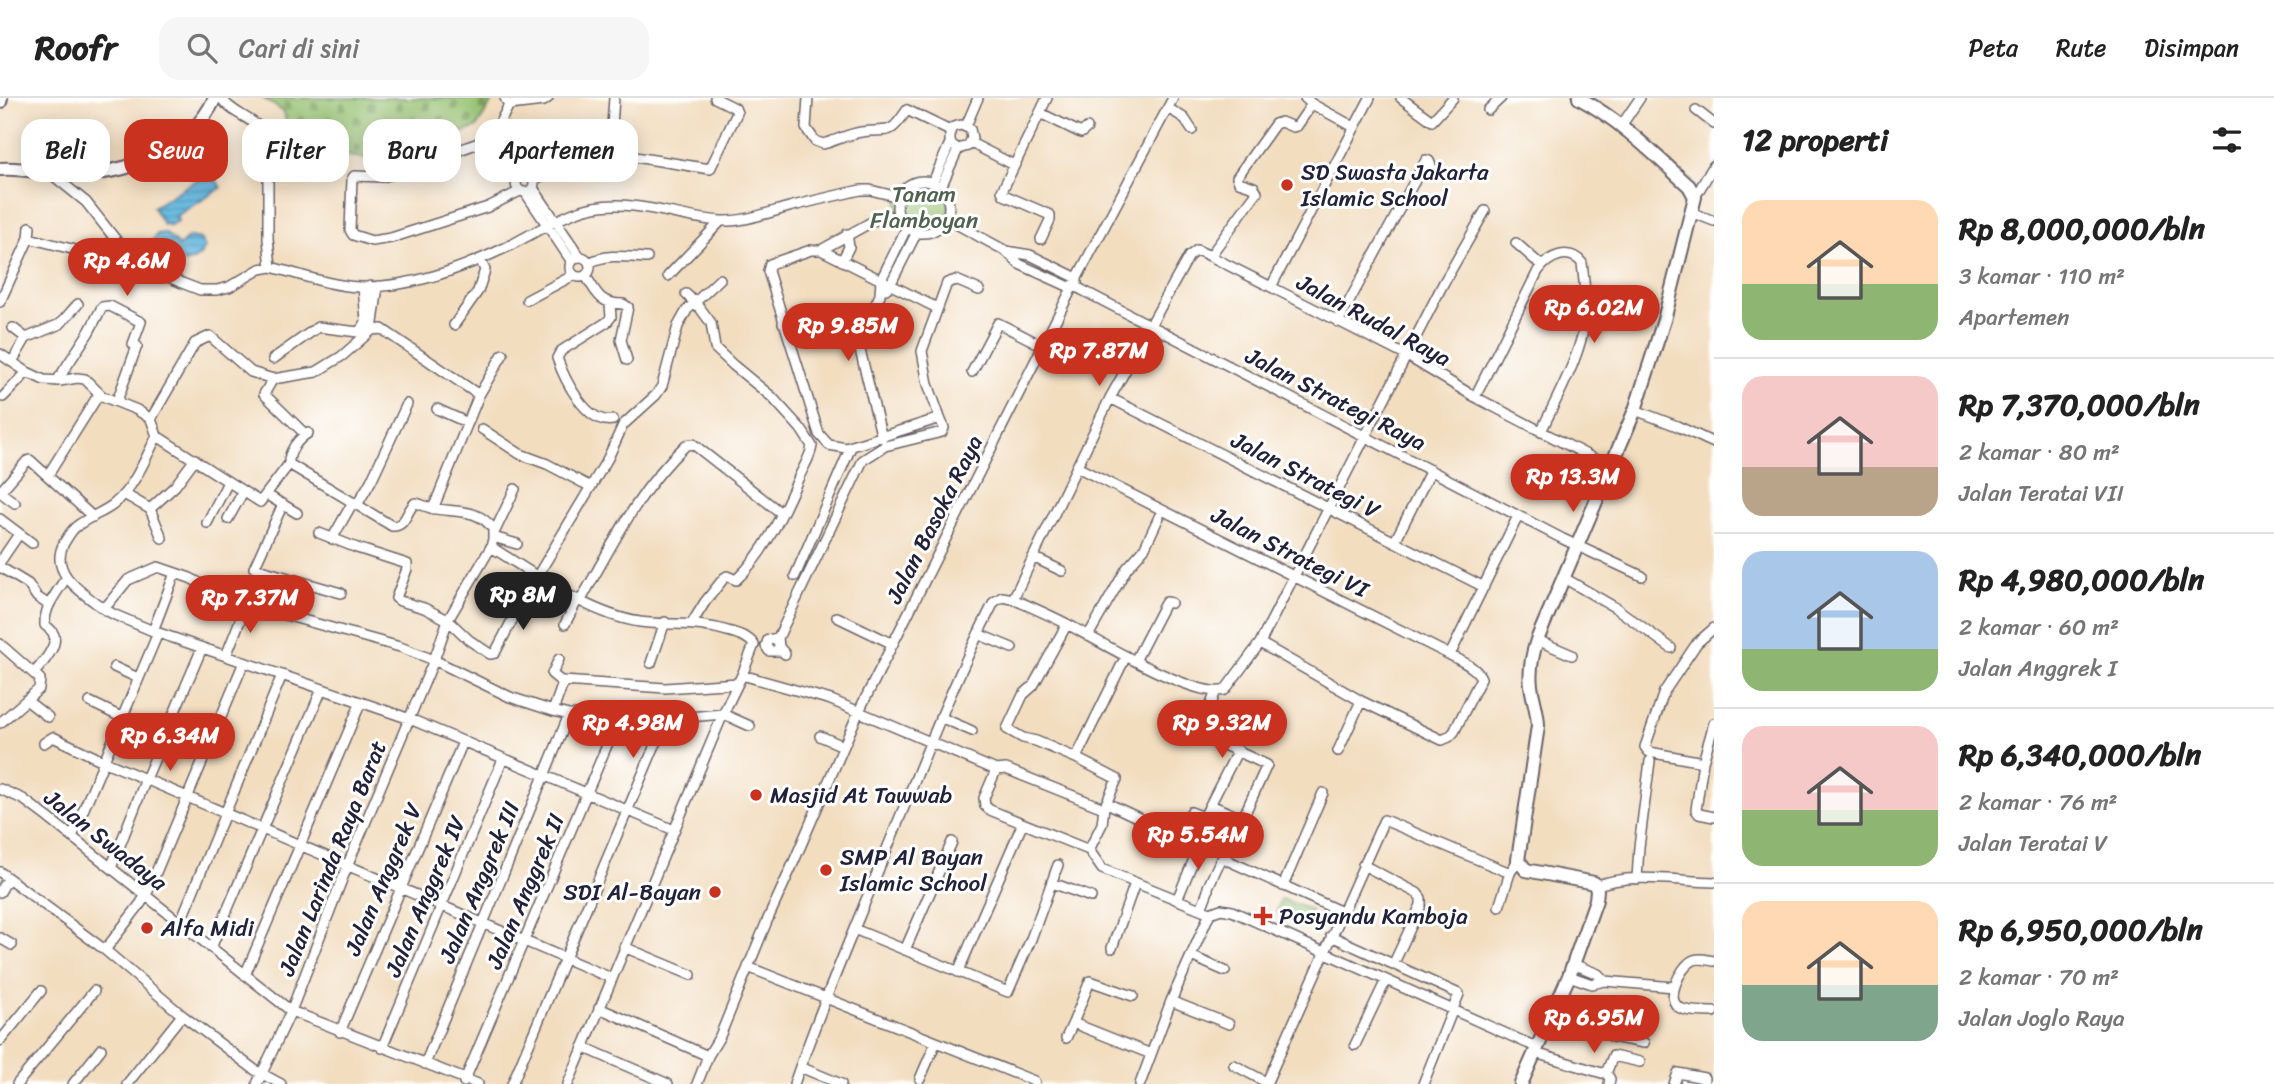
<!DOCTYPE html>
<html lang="id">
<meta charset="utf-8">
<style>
body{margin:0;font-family:Sriracha,sans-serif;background:#f6f6f6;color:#222;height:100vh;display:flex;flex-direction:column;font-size:26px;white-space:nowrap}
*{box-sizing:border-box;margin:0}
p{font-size:23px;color:#767676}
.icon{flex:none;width:38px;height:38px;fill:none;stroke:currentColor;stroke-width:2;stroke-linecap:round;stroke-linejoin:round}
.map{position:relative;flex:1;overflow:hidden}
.drawer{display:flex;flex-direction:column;background:#fff;width:560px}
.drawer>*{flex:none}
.guide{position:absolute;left:21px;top:21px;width:665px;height:63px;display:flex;gap:14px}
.price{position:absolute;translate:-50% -60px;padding:0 16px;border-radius:24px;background:#c8321e;color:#fff;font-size:23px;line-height:46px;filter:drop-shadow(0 2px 4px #0008)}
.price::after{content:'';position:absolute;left:50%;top:42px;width:21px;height:16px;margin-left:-10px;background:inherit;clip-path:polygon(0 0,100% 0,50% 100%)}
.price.active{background:#222;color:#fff}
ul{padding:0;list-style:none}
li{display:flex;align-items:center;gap:21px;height:175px;padding:0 28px}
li+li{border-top:2px solid #e0e0e0}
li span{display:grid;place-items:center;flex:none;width:196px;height:140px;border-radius:21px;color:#555}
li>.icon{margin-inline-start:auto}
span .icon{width:84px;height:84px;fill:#fffc;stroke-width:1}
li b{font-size:30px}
h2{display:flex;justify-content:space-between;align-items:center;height:84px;padding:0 28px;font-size:30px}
.tag{padding:0 24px;border-radius:21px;background:#fff;box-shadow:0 4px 18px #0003;font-size:24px;line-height:63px}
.tag.active{background:#c8321e;color:#fff}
header{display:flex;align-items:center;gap:42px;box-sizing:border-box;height:98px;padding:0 35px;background:#fff;border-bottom:2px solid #e0e0e0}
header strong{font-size:33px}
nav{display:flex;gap:38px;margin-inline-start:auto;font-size:24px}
.search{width:490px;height:63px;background:#f6f6f6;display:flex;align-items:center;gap:18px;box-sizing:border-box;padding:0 24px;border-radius:21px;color:#767676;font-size:26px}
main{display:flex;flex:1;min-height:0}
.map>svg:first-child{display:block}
.green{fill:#95c16f;stroke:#5c7255;stroke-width:2}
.cemetery{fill:url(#cemetery-stones);stroke:#5c7255;stroke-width:2}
.park{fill:url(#park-tufts);stroke:#5c7255;stroke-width:2}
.water{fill:url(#water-rules);stroke:#426c8d;stroke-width:2}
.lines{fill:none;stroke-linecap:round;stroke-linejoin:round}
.minor-casing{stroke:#6b6369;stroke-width:12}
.major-casing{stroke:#6b6369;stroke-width:16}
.minor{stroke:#fff;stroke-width:9}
.major{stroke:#fff;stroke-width:12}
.poi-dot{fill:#c8321e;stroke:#fff;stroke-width:2.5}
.labels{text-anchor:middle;stroke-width:6;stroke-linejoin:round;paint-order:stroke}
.poi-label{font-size:23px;fill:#22223b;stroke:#fff;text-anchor:start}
.park-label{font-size:23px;fill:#506250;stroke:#fff}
.street-label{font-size:23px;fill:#22223b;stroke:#fff}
</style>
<header>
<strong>Roofr</strong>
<div class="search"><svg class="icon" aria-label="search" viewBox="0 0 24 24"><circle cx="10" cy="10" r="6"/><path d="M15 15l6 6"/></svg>Cari di sini</div>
<nav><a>Peta</a><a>Rute</a><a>Disimpan</a></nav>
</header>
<main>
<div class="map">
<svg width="1714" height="986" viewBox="0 0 1714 986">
<defs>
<pattern id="cemetery-stones" width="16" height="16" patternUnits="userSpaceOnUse" patternTransform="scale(1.75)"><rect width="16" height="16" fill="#95c16f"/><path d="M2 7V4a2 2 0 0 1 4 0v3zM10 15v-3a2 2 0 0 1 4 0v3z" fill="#799c5c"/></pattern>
<pattern id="park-tufts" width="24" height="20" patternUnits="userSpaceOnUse" patternTransform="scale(1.75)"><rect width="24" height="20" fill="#95c16f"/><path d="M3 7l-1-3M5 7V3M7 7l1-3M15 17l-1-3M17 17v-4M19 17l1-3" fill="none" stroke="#799c5c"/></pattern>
<pattern id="water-rules" width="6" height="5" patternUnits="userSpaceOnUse" patternTransform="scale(1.75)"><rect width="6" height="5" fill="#63b7df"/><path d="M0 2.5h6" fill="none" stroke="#5194b6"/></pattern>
</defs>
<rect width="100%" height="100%" fill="#fff"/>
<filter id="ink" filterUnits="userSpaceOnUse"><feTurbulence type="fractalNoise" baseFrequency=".0143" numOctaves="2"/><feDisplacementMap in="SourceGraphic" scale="14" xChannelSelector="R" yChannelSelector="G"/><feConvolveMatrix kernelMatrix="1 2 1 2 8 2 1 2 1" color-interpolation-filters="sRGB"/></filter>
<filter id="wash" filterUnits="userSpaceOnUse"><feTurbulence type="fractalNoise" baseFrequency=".00686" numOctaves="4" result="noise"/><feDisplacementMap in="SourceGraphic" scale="28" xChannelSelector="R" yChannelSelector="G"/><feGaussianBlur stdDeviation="1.57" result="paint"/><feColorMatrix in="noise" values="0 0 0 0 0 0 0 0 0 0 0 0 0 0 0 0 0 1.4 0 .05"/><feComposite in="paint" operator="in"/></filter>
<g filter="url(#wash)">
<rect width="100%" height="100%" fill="#f2ddbf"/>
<path class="green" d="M 1281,801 L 1311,812 L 1306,826 L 1276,815 Z"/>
<path class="cemetery" d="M 263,0 L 492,0 L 493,2 L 476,30 L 373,61 L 292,51 L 284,14 Z"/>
<path class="park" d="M897 109a26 26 0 1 1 52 0a26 26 0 1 1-52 0Z"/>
<path class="water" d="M 211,73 L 221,90 L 176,118 L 178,123 L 169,128 L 167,125 L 164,127 L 153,109 Z
M 165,135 L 179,148 L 189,139 L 200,141 L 205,149 C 195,173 158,169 152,144 L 157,136 Z"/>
</g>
<g filter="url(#ink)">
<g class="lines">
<defs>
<path id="minor" d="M 221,0 C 234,19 263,22 268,43 L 268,141 L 271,169
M 808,0 L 806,30 L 815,43 L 823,46 C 835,43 848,36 861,34 C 890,30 888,40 907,12 L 950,33
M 1305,0 L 1312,6 L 1354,29
M 1401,0 L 1432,23 L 1453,0
M 509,7 L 544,3 L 548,0
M 1168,10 L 1184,20 L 1192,32
M 1488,12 L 1501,0
M 1696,12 L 1714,26
M 1040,15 L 1081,35 L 1087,30
M 966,28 L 978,0
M 1621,28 L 1640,0
M 492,40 L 509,7 L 505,0
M 971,45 L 1014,67
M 610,55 L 614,0
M 50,75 L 86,104 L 124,152 L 150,171 L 182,185 L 200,192 L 217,192 L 229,189 L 260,171 L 271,169 C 299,176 330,188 359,189 C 411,190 461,171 507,149 C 533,136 566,114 594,109 C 636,101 679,120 721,123 C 743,124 767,115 789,109 C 813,103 837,97 861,92 L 870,92 L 899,99
M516 85a9 9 0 1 1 18 0a9 9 0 1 1-18 0Z
M 534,82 L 558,69 L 610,55 L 710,71 L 737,15 L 735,10 L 715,0
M897 109a26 26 0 1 1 52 0a26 26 0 1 1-52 0Z
M 933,84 L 950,45 L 950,33 L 953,29 L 961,27 L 970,31 L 972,40 L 968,48 L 958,51 L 950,45
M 941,89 L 958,51
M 533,90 L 580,159
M 520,93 L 488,109 L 391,140 L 372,143 L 353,137 L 350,132 L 352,81 L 354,78 L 382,79 L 394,76 L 492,40 L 521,77
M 525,94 L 572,164
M 1695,99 L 1714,67
M 1693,115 L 1714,123
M 947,121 L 1006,153 L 1019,166 L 1072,190 L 1077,189 L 1082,192 L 1563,441 L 1642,478
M 29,140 L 30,129
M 1041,141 L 1050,122 L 1050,117 L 1004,97 L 1002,93 L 1047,0
M 1516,145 L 1542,168
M 821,152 L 886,116
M 1006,153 L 1030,157 L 1077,180 L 1077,186
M 1210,158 L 1257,94 L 1254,89 L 1239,84 L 1237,79 L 1275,26 L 1281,24 L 1293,29 L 1297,28 L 1312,6
M570 169a10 10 0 1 1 20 0a10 10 0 1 1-20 0Z
M 842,163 L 849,149 L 847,136
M 589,165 C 608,155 626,159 647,160
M 586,178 C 597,196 600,206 623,206 L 628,209 L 621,242 L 627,262
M 668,178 L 721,123
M 363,189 L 366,222
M 1271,189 L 1370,0
M 886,191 L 890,187 L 917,134
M 686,196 L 700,210 L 711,225 L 715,250 L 733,267 L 772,299 L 801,331 L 812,348 C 810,360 804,368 799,379 C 783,415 765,455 736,482 L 727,478 L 724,480 L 705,504 L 692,525
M 527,202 L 574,177
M 0,204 L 29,140 L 99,158 L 118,146
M 610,206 L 611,219 L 607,224 L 561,253 L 557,260 C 564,280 586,327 613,322
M 937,210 L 821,152 L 811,152 L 770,166 L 768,173 L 819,336 L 829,347 L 846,350 L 940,320 L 928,286 L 922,253 L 947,185 L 956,182 L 979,192
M 1338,224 L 1426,62 L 1429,63 L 1433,72
M 783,225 C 819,212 830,224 858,244
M 454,227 L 478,193 L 485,172 L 480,161
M 372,232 L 378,188
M 26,240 L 60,226 L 78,206
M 0,256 L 27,274 L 44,282 L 60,283 L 77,280 L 85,281 L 102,298 L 137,312 L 151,321 L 157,338 L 260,404 L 289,366 L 392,428 C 406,429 406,413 415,405 C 421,406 426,409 431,410 C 453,415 478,409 493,431 L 493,441 L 491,449 C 535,476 588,516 640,524 C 674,528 697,523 731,534 C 740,537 749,539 754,547 L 742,577 L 831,602 L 996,672 L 1006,671 L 1101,709 L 1105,708 L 1117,681 L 1076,660 L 1126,558
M 273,261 L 318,229 L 358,234 C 372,223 370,204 370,188
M 12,264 L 26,240 L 13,230
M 972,274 L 998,225 L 1043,248
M 273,281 L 264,296 L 305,336
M 57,283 L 89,234 L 102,209 L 110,208 L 141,224 L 133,246 L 137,248 L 117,303
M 3,299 L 27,274
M 1475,299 L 1538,173 C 1549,158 1569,149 1582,165 C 1584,184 1587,202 1585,220 C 1582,257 1556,300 1541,334
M 1110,300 L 1484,489
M 437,311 L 468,325
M 1635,312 L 1677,328 L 1714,345
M 151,321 L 195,245 L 210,238 L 251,274 L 273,281 L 316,274 L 342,258 L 372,232 L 382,231 L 479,297
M 482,331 L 520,356 L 547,366 L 591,389
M 882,340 L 858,244 L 880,197 L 881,182 L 907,129
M 289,366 C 288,354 298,341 308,335
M 1077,369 L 1450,557 C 1461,563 1476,569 1481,580 L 1454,634 L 1449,639 L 1442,642 L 1361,603 L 1260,545
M 48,377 L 99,296
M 0,394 L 27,363 L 30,362 L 93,419
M 0,394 L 15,405
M 124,396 L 150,411 L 162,440
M 267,397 L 297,415
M 283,406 L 254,470 L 341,495
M 357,407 L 371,383 L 407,306
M 150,411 L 175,388 L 195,361
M 433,411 L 479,297 L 503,256
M 0,421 L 32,445
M 228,421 L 243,394
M 207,425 L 228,384
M 319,435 L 357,450 L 407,466 L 407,471 L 396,500 L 400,503 L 424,510 L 448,522 L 469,542 L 490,556 L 495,555 L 520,507 L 608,360 L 623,327 L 656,297 L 662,288 L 678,228 L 687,212 L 720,181
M 494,435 L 515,391
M 493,439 L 517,446
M 332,441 L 353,404
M 1395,443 L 1431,372
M 1033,459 L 1062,473
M 0,464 L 19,436
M 0,469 L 28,486 L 37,499 L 49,507
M 795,478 L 851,349
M 1564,480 L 1616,510 L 1671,550
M 207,489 L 190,480 L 158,469 L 128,482 L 104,511 L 115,517 L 153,533 L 410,621 L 674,732
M 1013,501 L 1110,300 L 1189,158 L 1197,152 L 1210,158 L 1407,258 L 1475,299 L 1612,370
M 581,502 C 612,447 639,391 686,347 L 693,346 L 781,415
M 246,506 L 400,549 L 434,562 L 510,599 L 553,613 L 569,617 L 666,621 L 723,616 L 750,628
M 104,511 C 83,495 48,475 64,445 C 68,439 71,432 77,428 C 88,419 103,415 114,406 C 135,388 145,361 157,338
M 837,519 L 893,546
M 565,526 L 578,501
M 1067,526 L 1033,588 L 1023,597 L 1007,631 L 1023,640 L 1036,643 L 1076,660
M 153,533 L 175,475
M 978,536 L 1012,550
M 1088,538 L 1127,470 L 1144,451 L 1159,419
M 778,540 L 768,542 L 766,548 L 769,553 L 781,553
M 1537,542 L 1572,557
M 0,546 L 40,581 L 39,591 L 0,625
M 785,556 L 779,549 L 778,540 L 863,362 L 885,348 L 942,334 L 944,330 L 940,320
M 1450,557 L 1518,418
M 226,558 L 260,472
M 1135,563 L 1164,507 L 1166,504 L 1171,505
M 651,565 L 665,524
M 114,569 L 138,580
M 34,575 C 41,567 60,547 53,535 C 51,531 47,529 45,527 C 44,510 55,497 64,483 L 68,481
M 563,583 L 665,590 L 738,585
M 26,602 L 48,619
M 90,604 L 121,619
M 553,613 L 563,585 L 552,576 L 559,561
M 940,619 L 972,633
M 1714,625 L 1703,664 L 1696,712 L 1699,716 L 1714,719
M 820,638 L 843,648
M 44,645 L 53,639 L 103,663 L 611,880
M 1338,653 L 1361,603
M 1703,664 L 1649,654 L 1645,649 L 1664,594 L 1697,545 L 1714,530
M 996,672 L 984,700 L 985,708 L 990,712 L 1089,752 L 1102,771 L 1210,815 L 1221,811 L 1232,813 L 1538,950
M 0,691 L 23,701 L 47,719 L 291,913 L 478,986
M 1107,705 L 1177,738 L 1191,714 L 1204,719 L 1238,652
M 1211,707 L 1243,721
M 72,739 L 158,535
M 1089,752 L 1102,726 L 1104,709
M 1225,759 L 1229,763 L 1342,814
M 1363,767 L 1417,795 L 1421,800 L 1421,807 L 1393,867
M 111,770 L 146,681 L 202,550
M 0,774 L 105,852 L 182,917 L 255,972 L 281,986
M 1637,781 L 1639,749 L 1650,663
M 1052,785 L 1091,799
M 1283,788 L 1323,695
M 1595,788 C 1632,774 1676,783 1714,784
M 0,794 L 8,780
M 1177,802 L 1196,756
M 1499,809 L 1510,775 L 1518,762
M 1201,811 L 1208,793 L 1208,789 L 1220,763 L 1225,759 L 1267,667 L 1226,648 L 1202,633 L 1215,595
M 180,825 L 282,577
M 854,831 L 1008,894 L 1031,841 L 1058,767
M 1331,838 L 1459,896 L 1423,986
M 0,840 L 12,847
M 624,849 L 691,877
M 211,850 L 322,591
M 1112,850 L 1135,785
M 105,852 L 141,805 L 149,791 L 244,564
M 905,852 L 952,744
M 1191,858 L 1225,873
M 1714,863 C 1707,862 1698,859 1692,863 C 1680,870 1664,902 1680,910 C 1689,915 1704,913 1714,914
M 1573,866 L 1598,876 L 1605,883
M 748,869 L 1034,983 L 1035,986
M 958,874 L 1022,727
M 245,877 L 361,604
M 1569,878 L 1592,886 L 1605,883 L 1674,889
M 1133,898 L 1090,883 L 1073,925 L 1151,956
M 1171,903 L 1229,926
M 599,910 L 708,958
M 1553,916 L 1608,932 L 1612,939 L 1644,945
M 340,934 L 463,644
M 1066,940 L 1073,925
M 0,943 L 41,893
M 1355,947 L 1386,882
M 583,949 L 668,986
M 382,950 L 503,661
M 1535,955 L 1602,975 L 1607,973 L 1613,958 L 1640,964
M 425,966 L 569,617
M 1234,967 L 1266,984
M 800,969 L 841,986
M 1606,974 L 1610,981 L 1609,986
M 920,981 L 936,944
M 464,984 L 619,619
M 17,986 L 94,893
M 73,986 L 101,951
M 127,986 L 182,917
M 257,986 L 291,913 L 348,766 L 434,562 L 448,522 L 491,449
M 512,986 L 666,621
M 568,986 L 723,616 L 742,577
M 697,986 L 708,958 L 720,938 L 767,823 L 792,768 L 859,613 L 1077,180 L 1173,0
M 794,986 C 820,910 852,837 882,763 C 918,676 951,588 994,504 L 1002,499 L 1013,501 C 1031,509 1050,517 1067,526 C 1097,542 1196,602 1225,592 L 1260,545 L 1443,186 L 1485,113
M 1140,986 L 1171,903 L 1210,815
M 1266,986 L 1384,722 L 1510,775
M 1674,986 L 1678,975 L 1704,980 L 1703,986"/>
<path id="major" d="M 0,4 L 1,0
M 0,71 C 21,69 43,75 64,76 C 121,79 189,56 215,0
M 1521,986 L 1569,878 L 1596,802 L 1597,792 L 1594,785 L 1589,784 L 1526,772 L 1518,762 L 1538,628 C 1538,614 1533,602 1531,588 C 1529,572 1532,557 1537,542 L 1635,312 L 1664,222 L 1695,99 L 1689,88 C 1654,56 1620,22 1579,0"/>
</defs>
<use href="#minor" class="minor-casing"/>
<use href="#major" class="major-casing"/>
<use href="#minor" class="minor"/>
<use href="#major" class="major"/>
</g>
</g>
<g class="poi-dot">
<circle cx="1287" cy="87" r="7"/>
<circle cx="756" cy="697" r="7"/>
<circle cx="826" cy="772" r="7"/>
<circle cx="715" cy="794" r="7"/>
<path d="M1259.5 807.5h7v7h7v7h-7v7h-7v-7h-7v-7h7z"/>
<circle cx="147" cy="830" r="7"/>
</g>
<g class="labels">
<g class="poi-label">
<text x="1301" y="82">SD Swasta Jakarta<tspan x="1301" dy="26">Islamic School</tspan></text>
<text x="770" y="705">Masjid At Tawwab</text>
<text x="840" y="767">SMP Al Bayan<tspan x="840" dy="26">Islamic School</tspan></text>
<text x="701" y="802" text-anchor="end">SDI Al-Bayan</text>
<text x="1279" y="826">Posyandu Kamboja</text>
<text x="161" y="838">Alfa Midi</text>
</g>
<g class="park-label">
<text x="924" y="104">Tanam<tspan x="924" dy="26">Flamboyan</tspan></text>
</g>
<g class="street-label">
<text transform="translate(1374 222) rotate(28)" y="8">Jalan Rudal Raya</text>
<text transform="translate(1336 301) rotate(27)" y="8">Jalan Strategi Raya</text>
<text transform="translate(1306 377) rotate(27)" y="8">Jalan Strategi V</text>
<text transform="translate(934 421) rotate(-63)" y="8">Jalan Basoka Raya</text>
<text transform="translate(1290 454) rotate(27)" y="8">Jalan Strategi VI</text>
<text transform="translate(106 742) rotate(38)" y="8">Jalan Swadaya</text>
<text transform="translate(332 760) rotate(-68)" y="8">Jalan Larinda Raya Barat</text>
<text transform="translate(383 781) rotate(-67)" y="8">Jalan Anggrek V</text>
<text transform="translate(479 784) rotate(-67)" y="8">Jalan Anggrek III</text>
<text transform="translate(525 793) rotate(-67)" y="8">Jalan Anggrek II</text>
<text transform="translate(425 798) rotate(-67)" y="8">Jalan Anggrek IV</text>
</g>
</g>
</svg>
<b class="price" style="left:127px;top:200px">Rp 4.6M</b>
<b class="price" style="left:1594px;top:247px">Rp 6.02M</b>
<b class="price" style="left:848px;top:265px">Rp 9.85M</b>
<b class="price" style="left:1099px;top:290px">Rp 7.87M</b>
<b class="price" style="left:1573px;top:416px">Rp 13.3M</b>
<b class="price active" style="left:523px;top:534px">Rp 8M</b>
<b class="price" style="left:250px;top:537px">Rp 7.37M</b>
<b class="price" style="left:633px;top:662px">Rp 4.98M</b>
<b class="price" style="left:1222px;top:662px">Rp 9.32M</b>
<b class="price" style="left:170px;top:675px">Rp 6.34M</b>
<b class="price" style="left:1198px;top:774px">Rp 5.54M</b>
<b class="price" style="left:1594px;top:957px">Rp 6.95M</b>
<div class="guide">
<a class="tag">Beli</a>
<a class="tag active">Sewa</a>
<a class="tag">Filter</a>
<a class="tag">Baru</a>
<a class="tag">Apartemen</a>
</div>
</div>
<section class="drawer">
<h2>12 properti<svg class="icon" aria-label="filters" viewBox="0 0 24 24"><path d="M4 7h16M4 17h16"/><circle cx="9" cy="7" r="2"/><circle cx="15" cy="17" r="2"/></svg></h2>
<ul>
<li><span style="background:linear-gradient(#ffd9b3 60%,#8fb573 0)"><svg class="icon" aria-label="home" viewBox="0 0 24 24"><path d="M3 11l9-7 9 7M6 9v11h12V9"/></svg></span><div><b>Rp 8,000,000/bln</b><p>3 kamar · 110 m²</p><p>Apartemen</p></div></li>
<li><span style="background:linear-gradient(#f6c9c9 65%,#b9a48a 0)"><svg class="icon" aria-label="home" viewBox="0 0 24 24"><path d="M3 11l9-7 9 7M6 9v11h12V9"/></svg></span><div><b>Rp 7,370,000/bln</b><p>2 kamar · 80 m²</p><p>Jalan Teratai VII</p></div></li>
<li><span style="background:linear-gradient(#a9c7e8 70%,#8fb573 0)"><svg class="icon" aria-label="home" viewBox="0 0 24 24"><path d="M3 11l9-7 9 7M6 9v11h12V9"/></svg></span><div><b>Rp 4,980,000/bln</b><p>2 kamar · 60 m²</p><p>Jalan Anggrek I</p></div></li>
<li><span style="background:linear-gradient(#f6c9c9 60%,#8fb573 0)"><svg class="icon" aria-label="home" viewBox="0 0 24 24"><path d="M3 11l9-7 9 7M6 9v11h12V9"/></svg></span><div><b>Rp 6,340,000/bln</b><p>2 kamar · 76 m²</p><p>Jalan Teratai V</p></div></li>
<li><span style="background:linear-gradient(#ffd9b3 60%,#7fa58c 0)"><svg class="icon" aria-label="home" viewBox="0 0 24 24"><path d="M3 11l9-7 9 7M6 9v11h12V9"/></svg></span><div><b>Rp 6,950,000/bln</b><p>2 kamar · 70 m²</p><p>Jalan Joglo Raya</p></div></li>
</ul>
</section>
</main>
